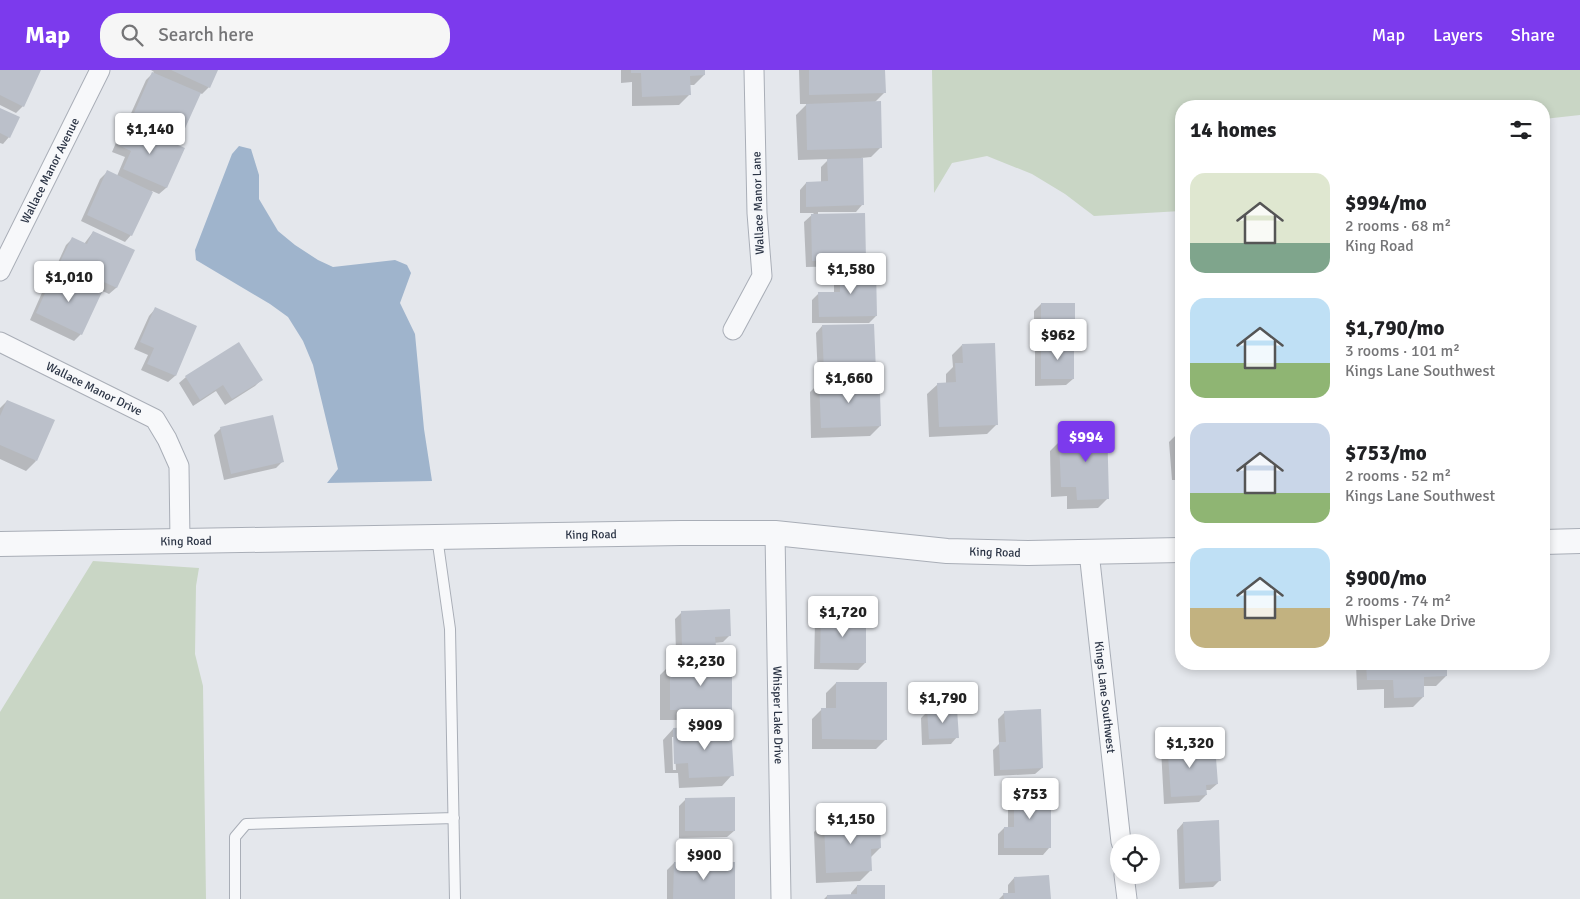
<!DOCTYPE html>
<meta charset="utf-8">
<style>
body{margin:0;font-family:Signika,sans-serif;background:#f6f6f6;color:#202124;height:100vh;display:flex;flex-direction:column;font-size:19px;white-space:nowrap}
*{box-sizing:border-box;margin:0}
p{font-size:16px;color:#757577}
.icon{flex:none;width:28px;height:28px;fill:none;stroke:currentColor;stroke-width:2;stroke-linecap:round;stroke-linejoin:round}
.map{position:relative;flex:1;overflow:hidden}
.drawer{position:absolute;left:1175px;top:30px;width:375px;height:570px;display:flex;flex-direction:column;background:#fff;border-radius:20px;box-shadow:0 2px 8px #0003}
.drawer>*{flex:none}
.tools{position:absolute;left:1110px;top:764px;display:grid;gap:10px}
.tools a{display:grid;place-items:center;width:50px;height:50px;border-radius:50%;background:#fff;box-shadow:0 2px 8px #0003;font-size:25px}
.price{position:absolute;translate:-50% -42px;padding:0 11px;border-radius:5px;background:#fff;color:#222;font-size:16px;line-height:32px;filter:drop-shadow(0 1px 2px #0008)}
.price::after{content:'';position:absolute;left:50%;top:30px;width:15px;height:11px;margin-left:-8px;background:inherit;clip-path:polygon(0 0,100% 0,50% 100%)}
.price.on{background:#7c3aed;color:#fff}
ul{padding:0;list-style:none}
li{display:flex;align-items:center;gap:15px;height:125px;padding:0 15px}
li span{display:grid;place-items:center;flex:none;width:140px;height:100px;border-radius:15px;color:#555}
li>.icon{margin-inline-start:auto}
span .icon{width:60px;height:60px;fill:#fffc;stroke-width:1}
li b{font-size:21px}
h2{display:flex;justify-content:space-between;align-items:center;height:60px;padding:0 15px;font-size:21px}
header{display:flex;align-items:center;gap:30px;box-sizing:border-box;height:70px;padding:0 25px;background:#7c3aed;color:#fff}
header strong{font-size:24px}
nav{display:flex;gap:28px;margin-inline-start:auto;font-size:18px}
.search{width:350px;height:45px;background:#f6f6f6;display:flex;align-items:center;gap:12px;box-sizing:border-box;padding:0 18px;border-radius:20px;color:#757577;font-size:19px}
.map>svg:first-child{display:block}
.green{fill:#c9d6c5}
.water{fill:#9fb4cc}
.shadow{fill:#0003;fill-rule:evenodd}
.building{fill:#bbc0ca}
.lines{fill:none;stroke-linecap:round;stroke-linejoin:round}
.service-casing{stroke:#a9aeb7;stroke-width:12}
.minor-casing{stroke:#a9aeb7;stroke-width:21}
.tertiary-casing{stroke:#a9aeb7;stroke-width:26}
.service{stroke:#f7f8fa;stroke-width:10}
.minor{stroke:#f7f8fa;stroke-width:19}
.tertiary{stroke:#f7f8fa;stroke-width:24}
.labels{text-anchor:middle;stroke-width:4.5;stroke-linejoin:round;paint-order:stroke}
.street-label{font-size:12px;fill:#2b3445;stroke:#f4f6f9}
</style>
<header>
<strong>Map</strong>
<div class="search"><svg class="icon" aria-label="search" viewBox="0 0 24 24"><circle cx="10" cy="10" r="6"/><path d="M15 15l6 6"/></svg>Search here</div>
<nav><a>Map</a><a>Layers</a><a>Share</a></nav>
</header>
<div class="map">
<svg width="1580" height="829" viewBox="0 0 1580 829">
<rect width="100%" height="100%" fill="#e4e7ec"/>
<path class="green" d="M 932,0 L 1580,0 L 1580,45 L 1544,49 L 1544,36 L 1181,36 L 1181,141 L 1094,146 L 1065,124 L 1032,104 L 987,86 L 952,93 L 934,123 Z
M 93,491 L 199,498 L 196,516 L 195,584 L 203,616 L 206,829 L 0,829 L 0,642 Z"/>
<path class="water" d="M 239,76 L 251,79 L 259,105 L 259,129 L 278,161 L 295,175 L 318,190 L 333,197 L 395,190 L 407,195 L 411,203 L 400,233 L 415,264 L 424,359 L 432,411 L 327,413 L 338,399 L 313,295 L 303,271 L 288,247 L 270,234 L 196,190 L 195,180 L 232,84 Z"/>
<path class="shadow" d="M 0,0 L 40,0 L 23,36 L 16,43 L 0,35 Z
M 151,0 L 217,0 L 209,17 L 202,24 L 200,23 L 181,64 L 174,71 L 128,50 L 146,10 L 154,2 Z
M 621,0 L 704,0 L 704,5 L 694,15 L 689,15 L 689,25 L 679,35 L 632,36 L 632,12 L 621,13 Z
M 799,0 L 884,0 L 885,22 L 874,33 L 881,77 L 871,87 L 861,88 L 862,135 L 856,142 L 818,142 L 818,145 L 865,189 L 858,196 L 806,197 L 804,152 L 814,143 L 800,143 L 800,120 L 806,113 L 821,112 L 821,97 L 829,89 L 798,90 L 796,45 L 807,34 L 800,34 Z
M 0,39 L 9,67 L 3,74 L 0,73 Z
M 127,55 L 183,79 L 166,118 L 159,124 L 152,121 L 131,165 L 125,172 L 81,151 L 100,109 L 107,102 L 117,106 L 125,87 L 112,82 L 121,61 Z
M 93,162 L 133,180 L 116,218 L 109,224 L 55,199 L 66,175 L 72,169 L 84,174 Z
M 841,200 L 876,246 L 869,253 L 812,253 L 812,230 L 819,223 L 834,223 L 834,207 Z
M 55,203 L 81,264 L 74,271 L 30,250 L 48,209 Z
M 1041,234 L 1074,269 L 1069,274 L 1073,309 L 1066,315 L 1035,316 L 1035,281 L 1040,275 L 1034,275 L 1034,241 Z
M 155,239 L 196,256 L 175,306 L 168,312 L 141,300 L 148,285 L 134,279 L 149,246 Z
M 822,256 L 874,300 L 868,307 L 818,309 L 816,263 Z
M 962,275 L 997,354 L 987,364 L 929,367 L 927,324 L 938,314 L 946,314 L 946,304 L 953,297 L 952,285 Z
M 186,307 L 261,310 L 255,316 L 225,335 L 216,321 L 193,336 L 179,313 Z
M 820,312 L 872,325 L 880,356 L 870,366 L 811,368 L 810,322 Z
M 7,331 L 36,391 L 26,401 L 0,389 L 0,338 Z
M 221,358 L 282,392 L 276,398 L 224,410 L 214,365 Z
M 1075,358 L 1108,428 L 1098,438 L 1067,439 L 1067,426 L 1051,427 L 1050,381 L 1060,371 L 1065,371 L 1065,368 Z
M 1176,365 L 1181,365 L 1181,410 L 1172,410 L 1169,372 Z
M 682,542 L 730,565 L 723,572 L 714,573 L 714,576 L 708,582 L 676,583 L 675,549 Z
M 821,543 L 865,593 L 858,600 L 814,599 L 815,550 Z
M 1356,594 L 1446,594 L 1446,606 L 1436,616 L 1423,616 L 1423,627 L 1413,637 L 1384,638 L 1384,619 L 1357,620 Z
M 670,595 L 731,640 L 721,650 L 660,650 L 660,605 Z
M 836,613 L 886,669 L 876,679 L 812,679 L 812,649 L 822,639 L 826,639 L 826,623 Z
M 928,641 L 957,667 L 951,674 L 922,675 L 921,648 Z
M 1005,642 L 1042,698 L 1035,704 L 994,706 L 993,680 L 999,674 L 998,649 Z
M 673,659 L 732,705 L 722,716 L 679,718 L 678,703 L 665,703 L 663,670 ZM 672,667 L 674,667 L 676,700 L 673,700 Z
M 1168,672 L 1202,690 L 1217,714 L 1210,720 L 1205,720 L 1206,725 L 1199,732 L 1164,734 L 1161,679 Z
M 1015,720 L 1049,778 L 1043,785 L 998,785 L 998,764 L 1004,758 L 1008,758 L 1008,727 Z
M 686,729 L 734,761 L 727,767 L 679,768 L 679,736 Z
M 824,752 L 880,778 L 870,788 L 870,801 L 860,811 L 816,813 L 814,762 Z
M 1183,753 L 1220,810 L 1213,817 L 1179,819 L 1177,760 Z
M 674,793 L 733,829 L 667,829 L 667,800 Z
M 1014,808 L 1049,829 L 999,829 L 1004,824 L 1008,824 L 1008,815 Z
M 857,816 L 884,829 L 824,829 L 827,826 L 851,825 L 851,823 Z"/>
<path class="building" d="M 0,0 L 41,0 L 24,37 L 0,25 Z
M 171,0 L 218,0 L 210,18 Z
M 631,0 L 705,0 L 705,5 L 690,6 L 691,25 L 642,27 L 641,3 L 631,3 Z
M 809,0 L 885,0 L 886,23 L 809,25 Z
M 152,2 L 201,23 L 182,65 L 134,43 Z
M 881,31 L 882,78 L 807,80 L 806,34 Z
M 0,38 L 20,47 L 10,68 L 0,63 Z
M 127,53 L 185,78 L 167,118 L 123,99 L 131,81 L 118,75 Z
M 863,88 L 864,135 L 806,137 L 806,112 L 828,111 L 827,89 Z
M 107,100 L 153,122 L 132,166 L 87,145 Z
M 865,143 L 866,189 L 812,191 L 811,144 Z
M 93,161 L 135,180 L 117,218 L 60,192 L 72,167 L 87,174 Z
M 840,199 L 876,199 L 877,246 L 819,247 L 818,222 L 840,222 Z
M 55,201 L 102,222 L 82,265 L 36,243 Z
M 1041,233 L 1075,233 L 1075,269 L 1041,269 Z
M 155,237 L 197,256 L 176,306 L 147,294 L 154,278 L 140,272 Z
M 874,254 L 876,301 L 824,303 L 822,255 Z
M 239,272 L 263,310 L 232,329 L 223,315 L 200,330 L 185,306 Z
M 995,273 L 998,355 L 939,357 L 937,313 L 956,312 L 955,293 L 963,293 L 962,274 Z
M 1041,273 L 1074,273 L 1074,309 L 1041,309 Z
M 872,309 L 873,324 L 880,323 L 881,356 L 821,358 L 819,311 Z
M 7,330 L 55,350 L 37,391 L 0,375 L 0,346 Z
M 273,345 L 284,392 L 231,404 L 220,357 Z
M 1107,355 L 1109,429 L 1077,430 L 1076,417 L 1061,417 L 1059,370 L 1075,369 L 1074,356 Z
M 1176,364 L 1181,364 L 1181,404 L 1178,404 Z
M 730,539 L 731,566 L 715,567 L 716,576 L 682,577 L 681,541 Z
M 821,542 L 866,542 L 866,593 L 820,593 Z
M 670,594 L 732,594 L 732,640 L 670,640 Z
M 1366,594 L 1447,594 L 1447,606 L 1424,607 L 1424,627 L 1394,628 L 1393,610 L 1367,610 Z
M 836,612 L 887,612 L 887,670 L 822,669 L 821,638 L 836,638 Z
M 957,639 L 959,668 L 929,669 L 927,640 Z
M 1041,639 L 1043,698 L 1000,700 L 999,672 L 1006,672 L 1004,641 Z
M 731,655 L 734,706 L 689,708 L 688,693 L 674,694 L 673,658 Z
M 1202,669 L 1203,689 L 1216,688 L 1218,714 L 1206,715 L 1207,725 L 1171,727 L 1167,671 Z
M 1014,719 L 1051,719 L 1051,778 L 1004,778 L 1004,757 L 1014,757 Z
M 735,727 L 735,761 L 685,761 L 685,728 Z
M 880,749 L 881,778 L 871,779 L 872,801 L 826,803 L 824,751 Z
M 1219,750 L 1221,811 L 1185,813 L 1183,752 Z
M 674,792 L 735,792 L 735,829 L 673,829 Z
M 1049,805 L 1051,829 L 1004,829 L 1003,823 L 1015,823 L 1014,807 Z
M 857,815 L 885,815 L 885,829 L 827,829 L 827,825 L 857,824 Z"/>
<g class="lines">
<defs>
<path id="service" d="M 437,467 L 450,559 L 455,829
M 235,829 L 235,767 L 246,754 L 454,748"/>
<g id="minor">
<path id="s1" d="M 0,201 L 100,0"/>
<path d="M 733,260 L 762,206 L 757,143 L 754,0"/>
<path id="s2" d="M 0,272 L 155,349 L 167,369 L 179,396 L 180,471"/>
<path id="s3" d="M 775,463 L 781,829"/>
<path id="s4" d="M 1089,482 L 1121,772"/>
<path d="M 1124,805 L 1127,829"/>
</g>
<g id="tertiary">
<path d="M 1544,472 L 1580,471"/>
<path id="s5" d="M 0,474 L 681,463 L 775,463 L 947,481 L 1028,483 L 1181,480"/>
</g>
</defs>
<use href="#service" class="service-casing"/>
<use href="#minor" class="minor-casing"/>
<use href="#tertiary" class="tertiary-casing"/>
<use href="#service" class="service"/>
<use href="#minor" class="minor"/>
<use href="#tertiary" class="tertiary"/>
</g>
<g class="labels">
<g class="street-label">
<text dy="4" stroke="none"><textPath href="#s1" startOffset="112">Wallace Manor Avenue</textPath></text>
<text transform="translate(758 133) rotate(-92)" y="4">Wallace Manor Lane</text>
<text dy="4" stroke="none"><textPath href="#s2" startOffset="105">Wallace Manor Drive</textPath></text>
<text dy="4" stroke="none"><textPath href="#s5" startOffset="591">King Road</textPath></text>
<text dy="4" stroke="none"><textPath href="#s5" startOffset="186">King Road</textPath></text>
<text dy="4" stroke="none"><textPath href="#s5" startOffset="996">King Road</textPath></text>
<text dy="4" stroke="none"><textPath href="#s4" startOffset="146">Kings Lane Southwest</textPath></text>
<text dy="4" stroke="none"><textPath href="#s3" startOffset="182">Whisper Lake Drive</textPath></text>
</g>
</g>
</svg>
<div class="tools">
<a><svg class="icon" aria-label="locate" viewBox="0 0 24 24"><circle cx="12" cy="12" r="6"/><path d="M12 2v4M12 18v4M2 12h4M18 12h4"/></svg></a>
</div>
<b class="price" style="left:150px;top:85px">$1,140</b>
<b class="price" style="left:851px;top:225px">$1,580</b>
<b class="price" style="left:69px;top:233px">$1,010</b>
<b class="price" style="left:1058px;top:291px">$962</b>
<b class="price" style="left:849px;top:334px">$1,660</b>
<b class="price on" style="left:1086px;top:393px">$994</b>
<b class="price" style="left:843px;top:568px">$1,720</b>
<b class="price" style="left:701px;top:617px">$2,230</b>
<b class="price" style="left:943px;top:654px">$1,790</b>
<b class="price" style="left:705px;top:681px">$909</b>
<b class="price" style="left:1190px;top:699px">$1,320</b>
<b class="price" style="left:1030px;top:750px">$753</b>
<b class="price" style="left:851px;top:775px">$1,150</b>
<b class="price" style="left:704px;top:811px">$900</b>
<section class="drawer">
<h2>14 homes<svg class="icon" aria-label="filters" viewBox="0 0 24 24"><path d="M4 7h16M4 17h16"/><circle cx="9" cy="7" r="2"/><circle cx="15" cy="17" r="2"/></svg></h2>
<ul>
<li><span style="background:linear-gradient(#dfe7d0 70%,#7fa58c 0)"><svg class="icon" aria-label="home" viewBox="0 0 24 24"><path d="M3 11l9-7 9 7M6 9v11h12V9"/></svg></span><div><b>$994/mo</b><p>2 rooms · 68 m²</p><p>King Road</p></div></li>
<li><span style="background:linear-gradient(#bfe0f5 65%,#8fb573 0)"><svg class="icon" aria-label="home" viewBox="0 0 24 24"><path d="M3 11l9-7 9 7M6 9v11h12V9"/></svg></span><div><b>$1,790/mo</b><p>3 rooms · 101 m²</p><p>Kings Lane Southwest</p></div></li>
<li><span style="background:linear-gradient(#c9d6e8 70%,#8fb573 0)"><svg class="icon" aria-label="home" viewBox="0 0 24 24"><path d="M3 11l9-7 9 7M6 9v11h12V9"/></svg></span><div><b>$753/mo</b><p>2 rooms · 52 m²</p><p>Kings Lane Southwest</p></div></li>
<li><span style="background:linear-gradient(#bfe0f5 60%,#c2b280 0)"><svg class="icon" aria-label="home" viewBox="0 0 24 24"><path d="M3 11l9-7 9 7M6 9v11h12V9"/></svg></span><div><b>$900/mo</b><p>2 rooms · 74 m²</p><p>Whisper Lake Drive</p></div></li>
</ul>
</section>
</div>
